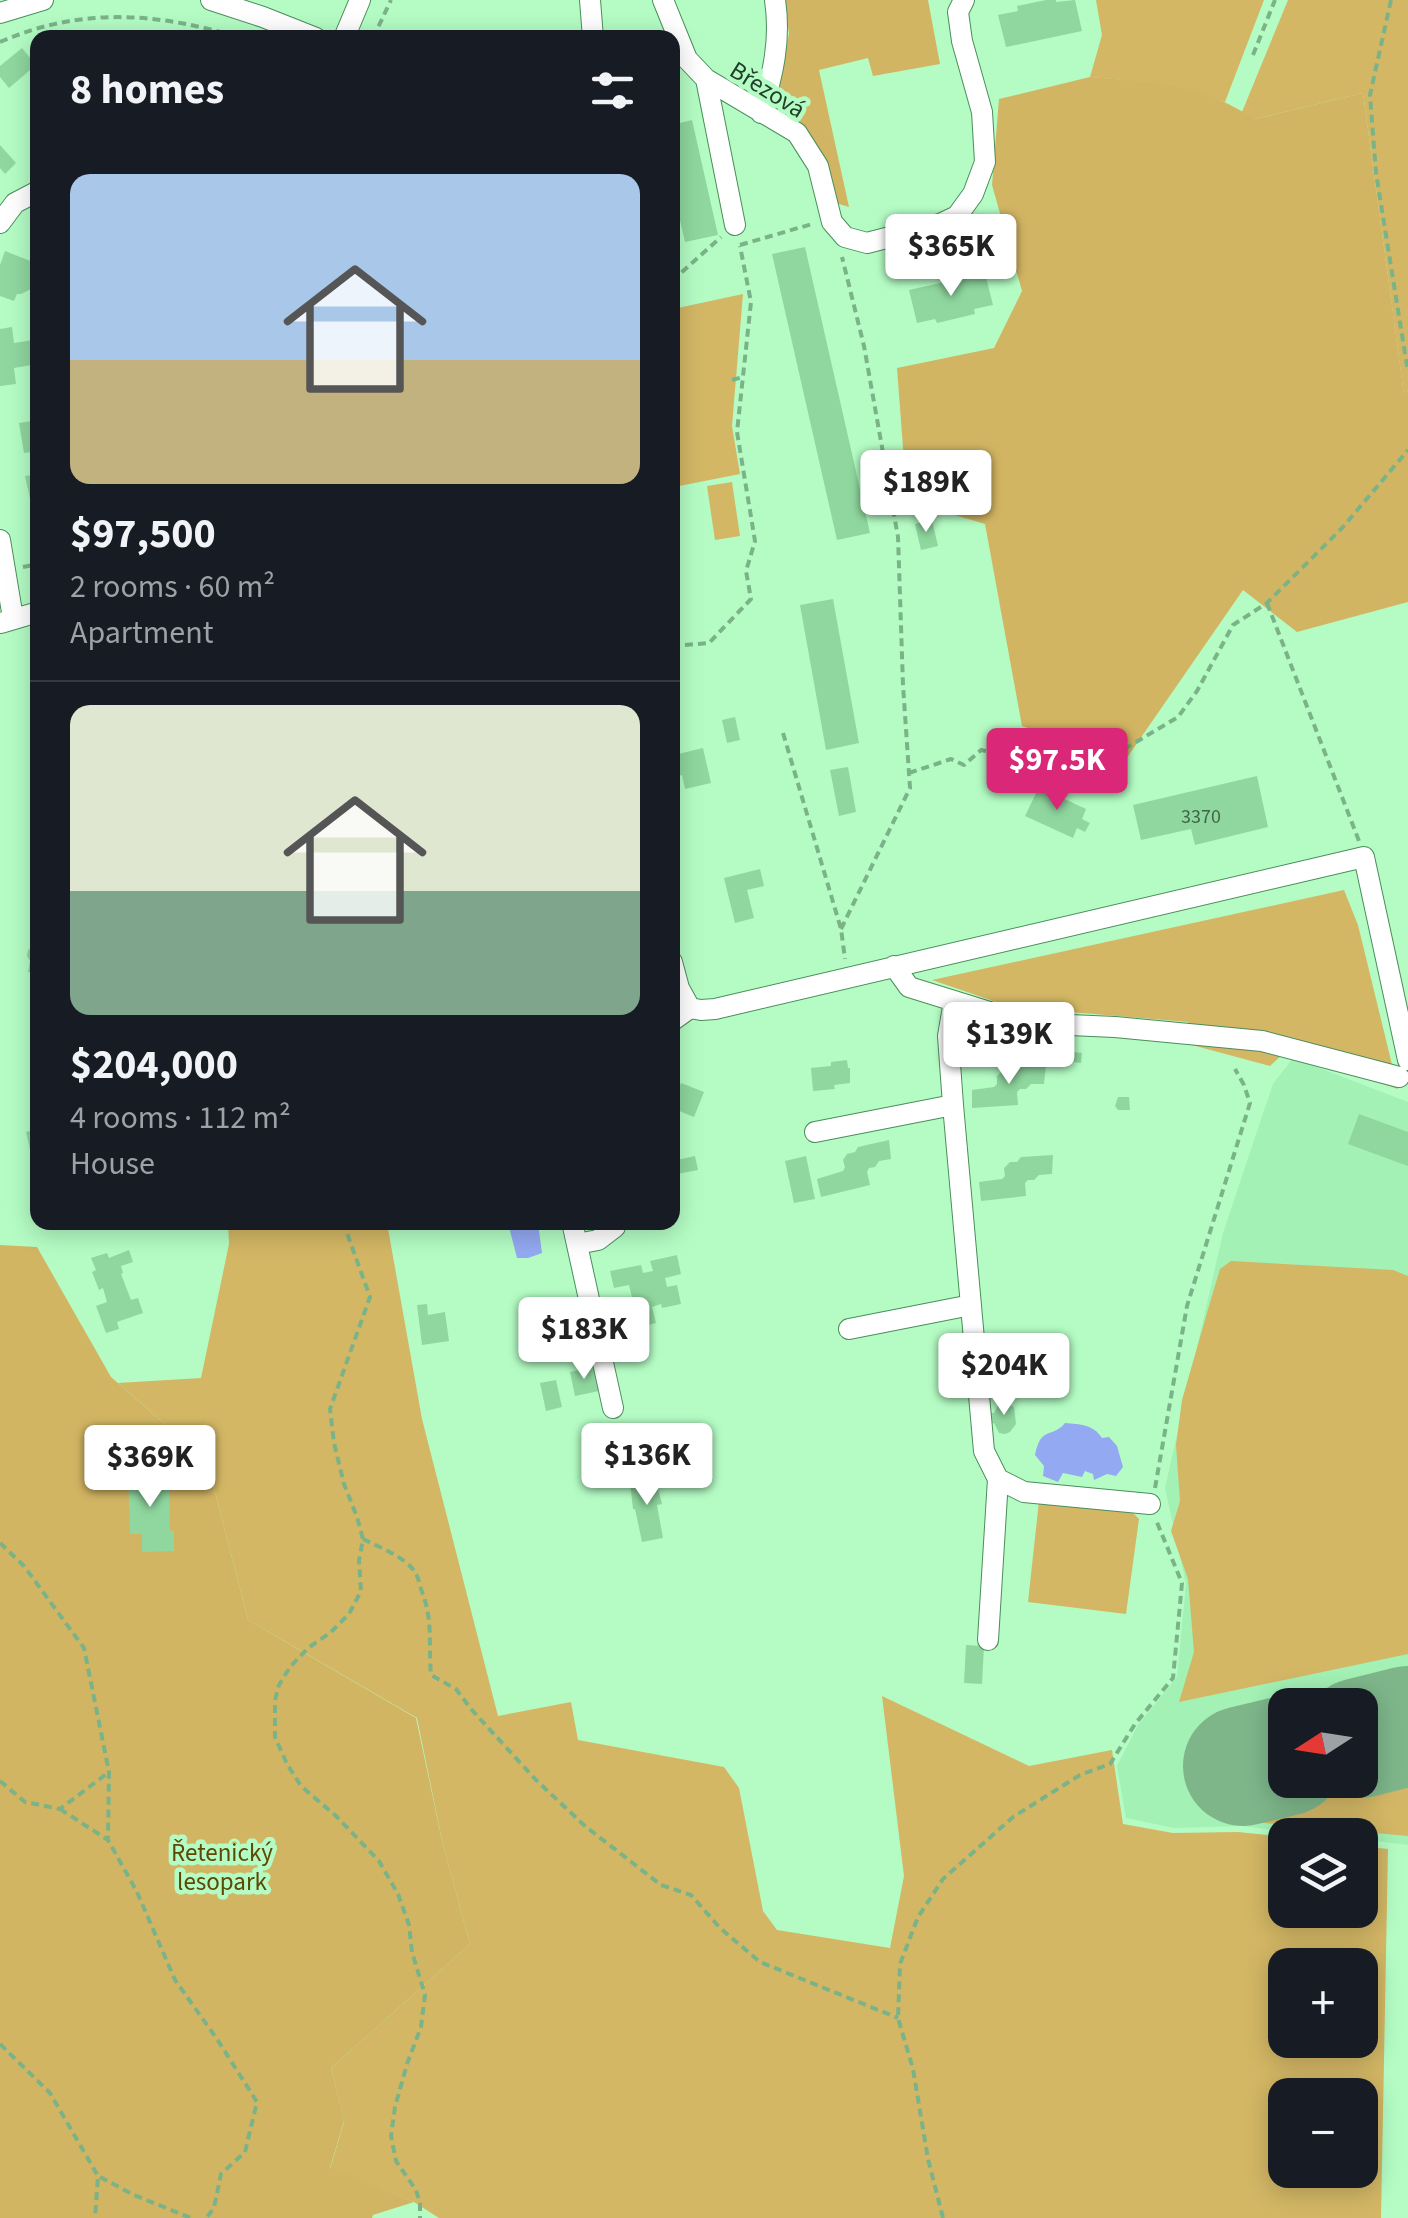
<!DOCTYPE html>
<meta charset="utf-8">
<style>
body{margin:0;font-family:"Source Sans 3",sans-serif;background:#20242c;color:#f1f3f6;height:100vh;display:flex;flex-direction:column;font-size:38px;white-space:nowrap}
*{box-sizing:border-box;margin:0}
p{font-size:32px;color:#9ea1a6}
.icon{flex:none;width:55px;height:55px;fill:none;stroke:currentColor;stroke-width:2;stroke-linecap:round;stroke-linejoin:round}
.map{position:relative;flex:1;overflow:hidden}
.sheet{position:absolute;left:30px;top:30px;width:650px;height:1200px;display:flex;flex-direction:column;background:#171b24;border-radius:20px;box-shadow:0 5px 25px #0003}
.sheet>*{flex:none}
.needle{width:65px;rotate:258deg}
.buttons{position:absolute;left:1268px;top:1688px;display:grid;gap:20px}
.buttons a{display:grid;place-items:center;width:110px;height:110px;border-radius:20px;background:#171b24;box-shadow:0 5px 25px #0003;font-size:50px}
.price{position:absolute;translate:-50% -85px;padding:0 22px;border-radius:10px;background:#fff;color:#222;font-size:32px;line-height:65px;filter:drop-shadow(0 2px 5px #0008)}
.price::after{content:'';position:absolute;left:50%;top:60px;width:30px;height:22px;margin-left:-15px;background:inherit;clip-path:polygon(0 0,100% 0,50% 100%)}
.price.current{background:#db2777;color:#fff}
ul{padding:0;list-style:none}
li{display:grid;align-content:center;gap:20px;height:530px;padding:0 40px}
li+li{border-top:2px solid #363941}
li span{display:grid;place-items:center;height:310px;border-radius:20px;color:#555}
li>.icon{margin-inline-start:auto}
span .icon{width:180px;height:180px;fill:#fffc;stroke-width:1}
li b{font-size:42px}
h2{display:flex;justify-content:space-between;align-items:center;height:120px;padding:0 40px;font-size:42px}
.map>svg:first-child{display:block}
.built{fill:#a3f1b5;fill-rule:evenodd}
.green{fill:#d3b765;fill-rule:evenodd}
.forest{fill:#d2b563}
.water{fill:#93a9f1}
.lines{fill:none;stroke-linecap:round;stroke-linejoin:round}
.runway{stroke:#7eb68a;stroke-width:120}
.building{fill:#8fd79f}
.minor-casing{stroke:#4a8e5b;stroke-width:22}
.path{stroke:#7bb388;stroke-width:4;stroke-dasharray:8 5;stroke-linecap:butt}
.minor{stroke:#fff;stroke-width:20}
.labels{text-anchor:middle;stroke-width:9;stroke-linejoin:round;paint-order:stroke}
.number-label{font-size:20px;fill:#3d6546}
.street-label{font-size:25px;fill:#223f29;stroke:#b4fcc4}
.park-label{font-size:25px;fill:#5d4905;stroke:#b4fcc4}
</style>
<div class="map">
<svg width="1408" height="2218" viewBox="0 0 1408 2218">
<rect width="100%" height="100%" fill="#b4fcc4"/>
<path class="built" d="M 1293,1058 L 1408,1102 L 1408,1845 L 1360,1839 L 1360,1835 L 1323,1835 L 1241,1826 L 1174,1828 L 1126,1818 L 1117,1766 L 1138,1725 L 1177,1677 L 1186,1584 L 1165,1488 L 1223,1233 L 1273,1084 ZM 1285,1705 L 1360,1705 L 1360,1780 L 1285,1780 Z"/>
<path class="green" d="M 1096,0 L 1264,0 L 1225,102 C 1182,86 1136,81 1090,77 L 1102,35 Z
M 1288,0 L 1408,0 L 1408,391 L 1404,395 L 1363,93 L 1256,119 L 1242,112 Z
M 743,294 L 732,426 L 740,474 L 674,487 L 673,309 Z
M 732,482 L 740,536 L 715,540 L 707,486 Z
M 1344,890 L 1358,925 L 1398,1089 L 1285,1052 L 1270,1066 L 1192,1045 L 1188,1022 L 1011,1007 L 932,980 Z
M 228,1223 L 387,1223 L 422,1419 L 498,1716 L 571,1702 L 578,1740 L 724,1767 L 739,1788 L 763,1911 L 777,1930 L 890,1948 L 904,1876 L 882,1696 L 1029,1766 L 1112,1750 L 1123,1824 L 1173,1833 L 1238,1832 L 1285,1837 L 1285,1910 L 1360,1910 L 1360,1846 L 1388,1849 L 1381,2218 L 439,2218 L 414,2202 L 330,2169 L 344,2122 L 331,2068 L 470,1944 L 443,1845 L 417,1718 L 248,1620 L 207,1461 L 118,1383 L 201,1378 L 229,1244 ZM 1285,1965 L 1360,1965 L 1360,2040 L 1285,2040 ZM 1285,2095 L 1360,2095 L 1360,2170 L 1285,2170 Z
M 1231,1261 L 1393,1270 L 1408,1276 L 1408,1654 L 1179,1702 L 1194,1652 L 1188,1579 L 1171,1531 L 1180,1501 L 1176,1445 L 1182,1400 L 1211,1299 L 1220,1269 Z
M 1039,1501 L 1131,1511 L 1139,1519 L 1126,1614 L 1028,1602 Z
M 1408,1773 L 1408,1836 L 1219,1819 Z"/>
<path class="forest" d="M 785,0 L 928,0 L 940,64 L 873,76 L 868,58 L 819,70 L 849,207 L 836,203 L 770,106 L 789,34 Z
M 1090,77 C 1126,80 1164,82 1199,92 C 1219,98 1238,109 1256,119 L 1363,93 L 1404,394 L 1408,391 L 1408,602 L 1297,632 L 1243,590 L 1124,762 L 1022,726 L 985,524 L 907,501 L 897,368 L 994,348 L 1022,291 L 992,185 L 999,99 Z
M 0,1245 L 37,1247 L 111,1377 L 207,1461 L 248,1620 L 416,1718 L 443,1845 L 470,1944 L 331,2068 L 344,2121 L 330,2168 L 414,2202 L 373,2215 L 372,2218 L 0,2218 Z"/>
<path class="water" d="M 508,1223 L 538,1223 L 542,1253 L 528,1258 L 517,1258 Z
M 1065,1423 C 1080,1424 1094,1425 1102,1438 L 1109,1437 L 1117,1446 L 1123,1467 L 1116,1476 L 1107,1474 L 1094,1480 L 1093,1474 L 1085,1471 L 1082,1477 L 1063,1473 L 1058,1482 L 1043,1476 L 1044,1466 L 1035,1455 C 1041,1425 1052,1439 1065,1423 Z"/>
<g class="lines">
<path class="runway" d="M 1360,1738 L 1408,1726
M 1243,1766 L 1285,1756"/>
</g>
<path class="building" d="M 1046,0 L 1056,0 L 1056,2 L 1075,0 L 1082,31 L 1006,47 L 998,15 L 1018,11 L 1017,6 Z
M 22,48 L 36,65 L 9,88 L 0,77 L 0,66 Z
M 692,120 L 718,235 L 685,242 L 672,186 L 672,125 Z
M 0,145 L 16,163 L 5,174 L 0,168 Z
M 805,247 L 870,533 L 837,540 L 772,254 Z
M 5,251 L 38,264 L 31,289 L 21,294 L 17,294 L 14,301 L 0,296 L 0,265 Z
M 985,273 L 993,305 L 974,309 L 975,314 L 937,323 L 935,319 L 917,323 L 909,290 Z
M 12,327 L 14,343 L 33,340 L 37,364 L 14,368 L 16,384 L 0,386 L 0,329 Z
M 38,420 L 38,451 L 24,453 L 19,423 Z
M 38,474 L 38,521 L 35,521 L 25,476 Z
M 932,520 L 938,546 L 921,550 L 915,524 Z
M 833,599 L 859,743 L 826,750 L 800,605 Z
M 735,717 L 740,740 L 727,743 L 722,720 Z
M 703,748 L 711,783 L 685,789 L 682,775 L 678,776 L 674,755 Z
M 848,767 L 856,812 L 839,816 L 830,770 Z
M 1257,776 L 1268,827 L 1195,845 L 1191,829 L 1141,840 L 1133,805 Z
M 1039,787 L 1086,809 L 1082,819 L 1090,823 L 1085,832 L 1077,828 L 1073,838 L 1025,816 Z
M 760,869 L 764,886 L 747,890 L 754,918 L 735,923 L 724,878 Z
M 36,932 L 38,932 L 38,991 L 31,990 L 34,973 L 28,972 L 30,961 L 27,956 L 28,950 L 33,947 Z
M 961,1045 L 978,1046 L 977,1064 L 960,1064 Z
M 1065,1051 L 1082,1053 L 1081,1063 L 1064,1061 Z
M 847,1060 L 848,1068 L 850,1068 L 850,1083 L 834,1085 L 835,1089 L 813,1091 L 811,1068 L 831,1066 L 831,1062 Z
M 1046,1065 L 1044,1084 L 1031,1084 L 1026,1089 L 1020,1089 L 1017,1092 L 1018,1105 L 972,1108 L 972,1090 L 994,1087 L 997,1084 L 997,1076 L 1002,1071 L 1010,1070 L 1014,1066 Z
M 681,1083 L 704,1092 L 694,1117 L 672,1108 Z
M 1118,1097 L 1129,1097 L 1130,1110 L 1118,1110 L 1115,1106 Z
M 1359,1114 L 1408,1132 L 1408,1166 L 1348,1144 Z
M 38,1129 L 38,1176 L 36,1176 L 26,1132 Z
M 889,1140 L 891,1159 L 879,1161 L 875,1167 L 869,1168 L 867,1172 L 870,1185 L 821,1197 L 817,1179 L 843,1171 L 845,1167 L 843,1160 L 847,1154 L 855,1152 L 858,1147 Z
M 1053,1155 L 1052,1174 L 1039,1175 L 1034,1180 L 1028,1180 L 1025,1183 L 1026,1196 L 981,1201 L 979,1182 L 1002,1179 L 1005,1176 L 1004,1168 L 1010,1162 L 1017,1162 L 1021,1157 Z
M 695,1156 L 698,1170 L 672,1175 L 672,1161 Z
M 806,1156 L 815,1199 L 794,1203 L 785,1161 Z
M 129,1250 L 133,1262 L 121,1266 L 123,1273 L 121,1274 L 131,1300 L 138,1298 L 143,1313 L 117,1322 L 119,1329 L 106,1333 L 96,1306 L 107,1302 L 103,1288 L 99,1290 L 92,1272 L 96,1270 L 91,1258 L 107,1253 L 109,1258 Z
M 677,1255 L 681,1274 L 665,1278 L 667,1287 L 677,1285 L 681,1304 L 662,1308 L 661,1304 L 652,1307 L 656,1323 L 637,1328 L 629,1298 L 632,1297 L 629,1285 L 614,1288 L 610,1271 L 641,1265 L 643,1273 L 653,1271 L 650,1261 Z
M 427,1304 L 428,1315 L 445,1312 L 449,1341 L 422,1345 L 417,1305 Z
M 593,1367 L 599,1391 L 575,1396 L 570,1372 Z
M 556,1380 L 562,1407 L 546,1411 L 540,1383 Z
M 1005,1402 L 1014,1407 L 1016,1424 L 1010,1432 L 1005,1434 L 999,1433 L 994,1423 L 991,1424 L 991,1413 L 994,1413 L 999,1403 Z
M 160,1467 L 160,1486 L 169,1486 L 170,1531 L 174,1531 L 174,1551 L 142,1552 L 142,1534 L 130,1534 L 128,1468 Z
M 655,1478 L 662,1504 L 657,1505 L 663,1538 L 642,1542 L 635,1509 L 633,1509 L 630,1482 Z
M 966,1645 L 984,1646 L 982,1684 L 964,1683 Z"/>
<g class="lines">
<defs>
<path id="minor" d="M 211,0 L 263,17 L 316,38
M 590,0 L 593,38
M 663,0 L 687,59 L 706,79 L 797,133 L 818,166 L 832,222 L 845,237 L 867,243 L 940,224 L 957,216 L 973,194 L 985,162 L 982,112 L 962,41 L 958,12 L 964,0
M 0,13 L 43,0
M 344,38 L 360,0
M 706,79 L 735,225
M 761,113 C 773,75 781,40 775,0
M 0,223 L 15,203 L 38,191
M 0,540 L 13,618
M 1,623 L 38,612
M 672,962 L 679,988 L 690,1008
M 894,966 L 909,987 L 996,1014 L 1047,1024 L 1115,1027 L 1262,1041 L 1399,1077
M 954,1001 L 948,1036 L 953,1105 L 984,1451 L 998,1479 L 1024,1492 L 1150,1504
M 690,1008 L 701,1010 L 715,1009 L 1364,857 L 1408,1060
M 672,1021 L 690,1008
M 815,1132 L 953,1105
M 572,1222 L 613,1408
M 577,1244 L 598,1240 L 615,1227 L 616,1222
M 849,1329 L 971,1305
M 988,1640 L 998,1479"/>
</defs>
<use href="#minor" class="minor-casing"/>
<path class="path" d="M 1391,0 L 1370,95 L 1376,173 L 1408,372
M 373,38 L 391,0
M 0,42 C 83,6 158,13 242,38
M 1253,55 L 1275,0
M 740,245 L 812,224
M 672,281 L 721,237
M 732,380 L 743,377
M 23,567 L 38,564
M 1267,603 L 1359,841
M 672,646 L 709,643 L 751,599 L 746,571 L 755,541 L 737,432 L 751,302 L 740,246
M 783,733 L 841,929 L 845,959
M 909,773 L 951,759 L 964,765 L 981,750 C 1002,755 994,750 1012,748 C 1039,744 1060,756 1082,768 L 1111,757 L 1178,717 L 1197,691 L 1233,625 L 1267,603 L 1343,527 L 1408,450
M 841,929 L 910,788 L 903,685 L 898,537 L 864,346 L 842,257
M 343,1222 L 370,1297 L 330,1409 L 334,1443 L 344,1484 L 357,1517 L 363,1539 L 359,1561 L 361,1591 L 349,1614 L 330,1633 L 308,1648 L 290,1667 L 279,1685 L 275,1700 L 275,1737 L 287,1764 L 301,1786 L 336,1816 L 379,1861 L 398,1894 L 409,1925 L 412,1952 L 425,1995 L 421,2027 L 407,2064 L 395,2107 L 391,2136 L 396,2161 L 416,2190 L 420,2203 L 420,2218
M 1155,1488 L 1187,1306 L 1250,1103 L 1244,1085 L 1235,1069
M 363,1539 C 379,1547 398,1554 411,1567 C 417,1573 419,1581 421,1589 C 434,1622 428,1642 431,1675 L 456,1689 L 471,1709 L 536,1780 L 585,1826 L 661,1885 L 691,1895 L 720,1928 L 760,1962 L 898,2018
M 0,1543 L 24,1566 L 84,1648 L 109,1772 L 108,1840
M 0,1781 L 25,1802 L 60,1809 L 109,1772
M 60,1809 L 108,1840 L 137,1892 L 175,1980 L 217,2039 L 257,2102 L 245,2152 L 221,2174 L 214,2208 L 206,2218
M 0,2044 L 50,2093 L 98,2176 L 95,2218
M 100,2177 L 134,2195 L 191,2218
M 943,2218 L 928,2159 L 913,2069 L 898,2018 L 900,1964 L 918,1917 L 943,1879 L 1013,1817 L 1080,1775 L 1110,1764 L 1135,1724 L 1173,1678 L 1182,1583 L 1156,1520"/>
<use href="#minor" class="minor"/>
</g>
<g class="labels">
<g class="number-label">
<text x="1201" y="823">3370</text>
</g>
<g class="street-label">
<text transform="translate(768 89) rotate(32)" y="9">Březová</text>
</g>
<g class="park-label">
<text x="222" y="1861">Řetenický<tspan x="222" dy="29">lesopark</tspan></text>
</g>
</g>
</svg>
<div class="buttons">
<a><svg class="needle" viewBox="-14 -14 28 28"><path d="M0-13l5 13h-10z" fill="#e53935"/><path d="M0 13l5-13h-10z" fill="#9ea1a6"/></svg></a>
<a><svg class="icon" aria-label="layers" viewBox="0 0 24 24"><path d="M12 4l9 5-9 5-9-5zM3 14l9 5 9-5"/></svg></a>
<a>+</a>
<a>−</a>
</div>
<b class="price" style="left:951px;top:299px">$365K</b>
<b class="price" style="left:926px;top:535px">$189K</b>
<b class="price current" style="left:1057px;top:813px">$97.5K</b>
<b class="price" style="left:1009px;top:1087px">$139K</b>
<b class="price" style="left:584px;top:1382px">$183K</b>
<b class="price" style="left:1004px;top:1418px">$204K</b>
<b class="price" style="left:647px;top:1508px">$136K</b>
<b class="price" style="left:150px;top:1510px">$369K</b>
<section class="sheet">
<h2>8 homes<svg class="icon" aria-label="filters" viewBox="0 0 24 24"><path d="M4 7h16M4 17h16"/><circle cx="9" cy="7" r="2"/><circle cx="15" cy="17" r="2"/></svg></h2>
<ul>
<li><span style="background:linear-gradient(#a9c7e8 60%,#c2b280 0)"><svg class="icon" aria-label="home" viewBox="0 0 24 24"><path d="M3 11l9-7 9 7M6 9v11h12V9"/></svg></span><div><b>$97,500</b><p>2 rooms · 60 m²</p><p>Apartment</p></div></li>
<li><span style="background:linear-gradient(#dfe7d0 60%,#7fa58c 0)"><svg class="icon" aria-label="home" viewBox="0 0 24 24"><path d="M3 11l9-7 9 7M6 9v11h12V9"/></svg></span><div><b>$204,000</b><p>4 rooms · 112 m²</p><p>House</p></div></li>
</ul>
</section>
</div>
